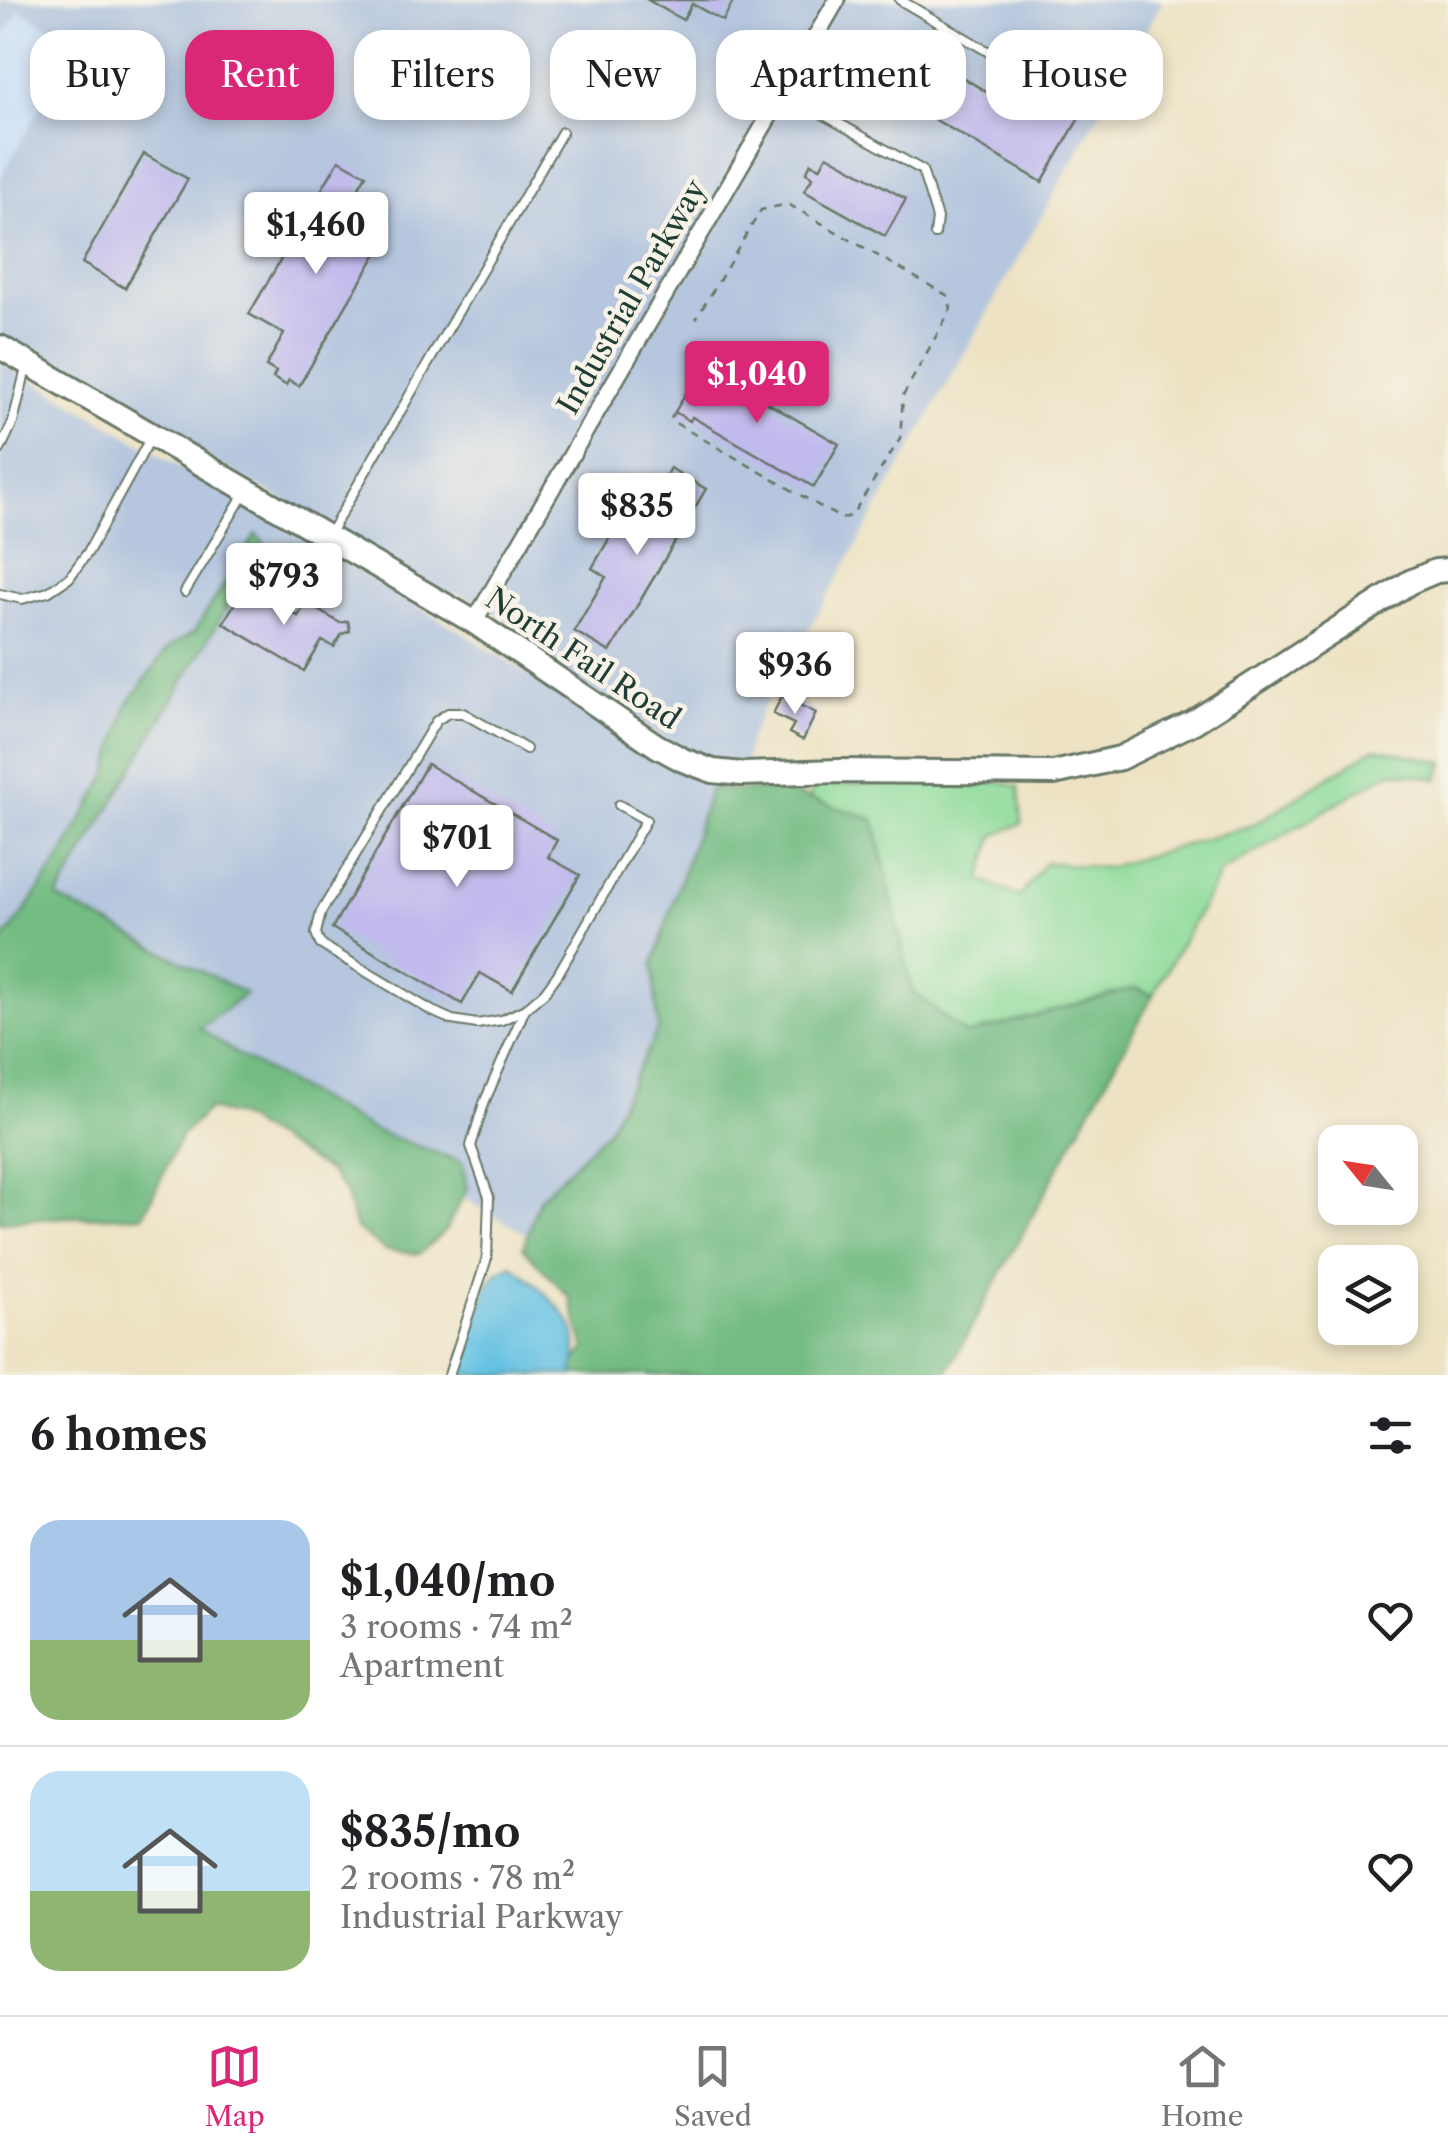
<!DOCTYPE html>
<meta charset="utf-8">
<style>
body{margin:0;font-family:"Libre Caslon Text",serif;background:#f6f6f6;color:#202124;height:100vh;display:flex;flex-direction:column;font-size:38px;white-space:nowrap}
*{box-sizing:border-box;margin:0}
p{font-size:32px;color:#757577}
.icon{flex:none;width:55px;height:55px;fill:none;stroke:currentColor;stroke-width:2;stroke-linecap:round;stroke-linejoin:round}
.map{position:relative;height:1375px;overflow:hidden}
.sheet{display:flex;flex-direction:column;background:#fff;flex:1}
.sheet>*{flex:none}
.guide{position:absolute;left:30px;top:30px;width:1390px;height:90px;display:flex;gap:20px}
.needle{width:65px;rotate:300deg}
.controls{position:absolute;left:1318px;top:1125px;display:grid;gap:20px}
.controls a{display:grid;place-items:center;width:100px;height:100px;border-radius:20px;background:#fff;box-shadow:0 5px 15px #0003;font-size:50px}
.price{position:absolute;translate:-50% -85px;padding:0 22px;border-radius:10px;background:#fff;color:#222;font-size:32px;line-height:65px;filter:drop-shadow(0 2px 5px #0008)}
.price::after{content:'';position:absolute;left:50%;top:60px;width:30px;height:22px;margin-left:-15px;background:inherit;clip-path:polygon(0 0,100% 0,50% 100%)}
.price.current{background:#db2777;color:#fff}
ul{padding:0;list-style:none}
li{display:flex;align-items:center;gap:30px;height:250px;padding:0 30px}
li+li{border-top:2px solid #e0e0e0}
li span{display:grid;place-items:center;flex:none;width:280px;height:200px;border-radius:30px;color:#555}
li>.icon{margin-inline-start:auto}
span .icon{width:120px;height:120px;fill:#fffc;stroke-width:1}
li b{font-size:42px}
h2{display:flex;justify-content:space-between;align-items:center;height:120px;padding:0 30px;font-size:42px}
.pill{padding:0 35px;border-radius:30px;background:#fff;box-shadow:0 5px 15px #0003;font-size:35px;line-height:90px}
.pill.current{background:#db2777;color:#fff}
.tabs{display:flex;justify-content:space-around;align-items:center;height:140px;border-top:2px solid #e0e0e0;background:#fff;font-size:28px;color:#757577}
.tabs a{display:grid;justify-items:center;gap:5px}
.tabs .current{color:#db2777}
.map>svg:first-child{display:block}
.built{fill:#c7ddf9}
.industrial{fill:#b5c6de}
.green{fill:#8ddb9a;stroke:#568c67;stroke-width:2.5}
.forest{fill:#72bb82;stroke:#487c5b;stroke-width:2.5}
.water{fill:#65c1e3;stroke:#427f8c;stroke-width:2.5}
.building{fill:#c1baed}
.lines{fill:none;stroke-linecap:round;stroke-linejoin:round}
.lane-casing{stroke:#677766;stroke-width:12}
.street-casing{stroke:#677766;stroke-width:20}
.secondary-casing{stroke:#677766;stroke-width:28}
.path{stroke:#677766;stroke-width:2.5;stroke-dasharray:8 8;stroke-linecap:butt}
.lane{stroke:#fff;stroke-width:8}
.street{stroke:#fff;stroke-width:15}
.secondary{stroke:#fff;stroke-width:22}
.labels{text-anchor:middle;stroke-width:9;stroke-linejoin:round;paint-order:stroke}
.street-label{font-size:30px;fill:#1f3d34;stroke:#f7f3e8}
</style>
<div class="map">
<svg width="1448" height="1375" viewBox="0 0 1448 1375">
<rect width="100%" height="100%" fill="#f7f3e8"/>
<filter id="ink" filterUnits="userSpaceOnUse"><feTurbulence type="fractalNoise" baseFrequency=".01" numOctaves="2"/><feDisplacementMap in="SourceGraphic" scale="20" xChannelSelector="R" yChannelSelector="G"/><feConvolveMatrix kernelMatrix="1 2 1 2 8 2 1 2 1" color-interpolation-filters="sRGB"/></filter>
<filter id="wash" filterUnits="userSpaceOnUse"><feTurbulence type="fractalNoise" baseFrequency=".0048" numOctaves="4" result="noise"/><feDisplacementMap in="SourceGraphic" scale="40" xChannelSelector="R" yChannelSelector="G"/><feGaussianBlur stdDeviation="2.25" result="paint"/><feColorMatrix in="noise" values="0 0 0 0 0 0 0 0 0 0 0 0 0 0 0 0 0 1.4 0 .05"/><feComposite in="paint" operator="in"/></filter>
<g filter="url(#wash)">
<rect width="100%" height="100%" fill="#ede3c4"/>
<path class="built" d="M 18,10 L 77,43 L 0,179 L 0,43 Z"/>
<path class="industrial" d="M 0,0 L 1163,0 L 802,642 L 770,694 L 749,739 L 744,768 L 685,752 L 537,657 L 513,634 L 505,618 L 461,594 L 446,593 L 0,340 L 0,179 L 76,43 L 19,10 L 0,43 Z
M 0,361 L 465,634 L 633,742 L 718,783 L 672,1045 L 556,1251 L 237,1069 L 0,980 Z"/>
<path class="green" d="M 1375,748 L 1444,762 L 1438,779 L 1392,771 L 1221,872 L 1153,995 L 1135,988 L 966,1035 L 912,991 L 874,819 L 810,799 L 812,785 L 1001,782 L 1019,787 L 1022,823 L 994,836 L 981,880 L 1020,897 L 1045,862 L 1106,868 L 1253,825 Z"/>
<path class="forest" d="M 256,534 L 264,543 L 57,898 L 246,994 L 200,1028 L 238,1055 L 375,1131 L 462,1162 L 467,1189 L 445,1231 L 419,1254 L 385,1250 L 356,1229 L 345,1192 L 329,1172 L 237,1116 L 208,1109 L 181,1136 L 143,1216 L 66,1217 L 0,1222 L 0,944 L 21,917 L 58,862 L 108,774 L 127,705 L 168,648 L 194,632 Z
M 710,789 L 785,791 L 874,819 L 912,991 L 966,1035 L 1135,988 L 1153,995 L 945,1375 L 573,1375 L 575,1363 L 585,1349 L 570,1298 L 523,1248 L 539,1199 L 607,1131 L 658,1029 L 653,965 Z"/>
<path class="water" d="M 512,1265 C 531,1280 570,1311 575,1335 C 578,1347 575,1363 573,1375 L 456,1375 L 488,1285 L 496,1273 Z"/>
<g id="blocks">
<path class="building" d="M 648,0 L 734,0 L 723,21 L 692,4 L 683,20 Z
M 894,37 L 1021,112 L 1048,67 L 1093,94 L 1042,182 L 869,81 Z
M 144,154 L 188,179 L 125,288 L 82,263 Z
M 827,155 L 906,199 L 885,236 L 804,191 L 813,177 L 806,173 L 811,163 L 820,168 Z
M 339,160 L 366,175 L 341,218 L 383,243 L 299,386 L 289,380 L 286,385 L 273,378 L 276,372 L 266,366 L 284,334 L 249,314 Z
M 703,363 L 718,372 L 717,374 L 839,444 L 814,487 L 692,417 L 690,421 L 675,412 Z
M 670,468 L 706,489 L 610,652 L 574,631 L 606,577 L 592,568 L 624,513 L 638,522 Z
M 242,591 L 253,597 L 256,591 L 298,616 L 306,603 L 340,623 L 348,621 L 350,631 L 342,634 L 334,647 L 322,641 L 304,671 L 223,623 Z
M 782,696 L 816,713 L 803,740 L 789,733 L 794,724 L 773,714 Z
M 427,764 L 557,840 L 548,857 L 580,875 L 512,991 L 480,973 L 462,1004 L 332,928 Z"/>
</g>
</g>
<g filter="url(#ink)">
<use href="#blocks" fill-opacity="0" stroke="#677766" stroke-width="2.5"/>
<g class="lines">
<defs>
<path id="lane" d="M 900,0 L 1030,76
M 783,92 L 922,170 L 937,218 L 935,234
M 0,450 L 13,422 L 27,364
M 330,533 L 562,132
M 185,592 L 244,494
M 0,594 L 22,599 L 48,592 L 69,578 L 88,552 L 150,439
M 526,749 L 463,713 L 448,713 L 436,721 L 321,912 L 316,933 L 320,944 L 432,1011 L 452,1020 L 477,1024 L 502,1020 L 525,1009 L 545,992 L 558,974 L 646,820 L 619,805
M 449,1375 L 487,1258 L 489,1197 L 471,1146 L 484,1103 L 525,1009"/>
<path id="street" d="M 474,622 L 837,0"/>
<path id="secondary" d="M 0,347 L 474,622 L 657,746 L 683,760 L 713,771 L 742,774 L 839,771 L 1054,773 L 1120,758 L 1194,722 L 1410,582 L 1436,571 L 1448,570"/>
</defs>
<use href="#lane" class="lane-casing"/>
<use href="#street" class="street-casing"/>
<use href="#secondary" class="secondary-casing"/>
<path class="path" d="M 675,412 L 670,420 L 842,519 L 852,515 L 900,439 L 903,396 L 951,309 L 948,296 L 788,204 L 761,210 L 696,319"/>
<use href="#lane" class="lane"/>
<use href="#street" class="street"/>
<use href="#secondary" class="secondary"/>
</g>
</g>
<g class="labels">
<g class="street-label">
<text transform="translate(632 297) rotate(-60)" y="10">Industrial Parkway</text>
<text transform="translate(583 659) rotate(34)" y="10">North Fail Road</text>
</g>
</g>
</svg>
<div class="controls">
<a><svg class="needle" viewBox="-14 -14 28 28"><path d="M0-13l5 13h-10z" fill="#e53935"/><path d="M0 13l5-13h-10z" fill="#757577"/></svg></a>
<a><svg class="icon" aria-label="layers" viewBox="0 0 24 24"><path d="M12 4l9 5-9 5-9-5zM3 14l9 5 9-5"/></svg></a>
</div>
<b class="price" style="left:316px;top:277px">$1,460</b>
<b class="price current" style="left:757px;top:426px">$1,040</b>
<b class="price" style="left:637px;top:558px">$835</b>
<b class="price" style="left:284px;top:628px">$793</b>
<b class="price" style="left:795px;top:717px">$936</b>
<b class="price" style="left:457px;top:890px">$701</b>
<div class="guide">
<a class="pill">Buy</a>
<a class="pill current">Rent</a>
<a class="pill">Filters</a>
<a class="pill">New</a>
<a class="pill">Apartment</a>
<a class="pill">House</a>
</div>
</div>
<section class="sheet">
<h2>6 homes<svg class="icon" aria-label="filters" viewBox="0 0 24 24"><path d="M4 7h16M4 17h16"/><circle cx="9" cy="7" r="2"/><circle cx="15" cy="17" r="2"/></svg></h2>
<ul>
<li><span style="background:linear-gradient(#a9c7e8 60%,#8fb573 0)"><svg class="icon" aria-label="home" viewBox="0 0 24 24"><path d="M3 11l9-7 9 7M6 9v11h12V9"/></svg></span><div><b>$1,040/mo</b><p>3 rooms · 74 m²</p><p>Apartment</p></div><svg class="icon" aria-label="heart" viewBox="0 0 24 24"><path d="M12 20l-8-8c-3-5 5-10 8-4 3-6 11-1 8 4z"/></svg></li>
<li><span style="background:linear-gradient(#bfe0f5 60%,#8fb573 0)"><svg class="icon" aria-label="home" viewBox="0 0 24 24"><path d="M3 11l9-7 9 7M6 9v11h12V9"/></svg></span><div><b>$835/mo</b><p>2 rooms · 78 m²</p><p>Industrial Parkway</p></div><svg class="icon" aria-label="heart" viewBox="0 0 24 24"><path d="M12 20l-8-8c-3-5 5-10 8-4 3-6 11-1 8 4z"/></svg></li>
</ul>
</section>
<nav class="tabs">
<a class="current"><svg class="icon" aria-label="map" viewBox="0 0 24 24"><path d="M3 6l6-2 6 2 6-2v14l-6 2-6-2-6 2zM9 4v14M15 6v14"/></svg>Map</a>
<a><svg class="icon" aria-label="saved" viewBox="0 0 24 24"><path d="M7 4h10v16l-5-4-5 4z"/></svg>Saved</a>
<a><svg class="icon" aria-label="home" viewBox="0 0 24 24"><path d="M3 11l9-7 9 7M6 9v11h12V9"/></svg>Home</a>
</nav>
